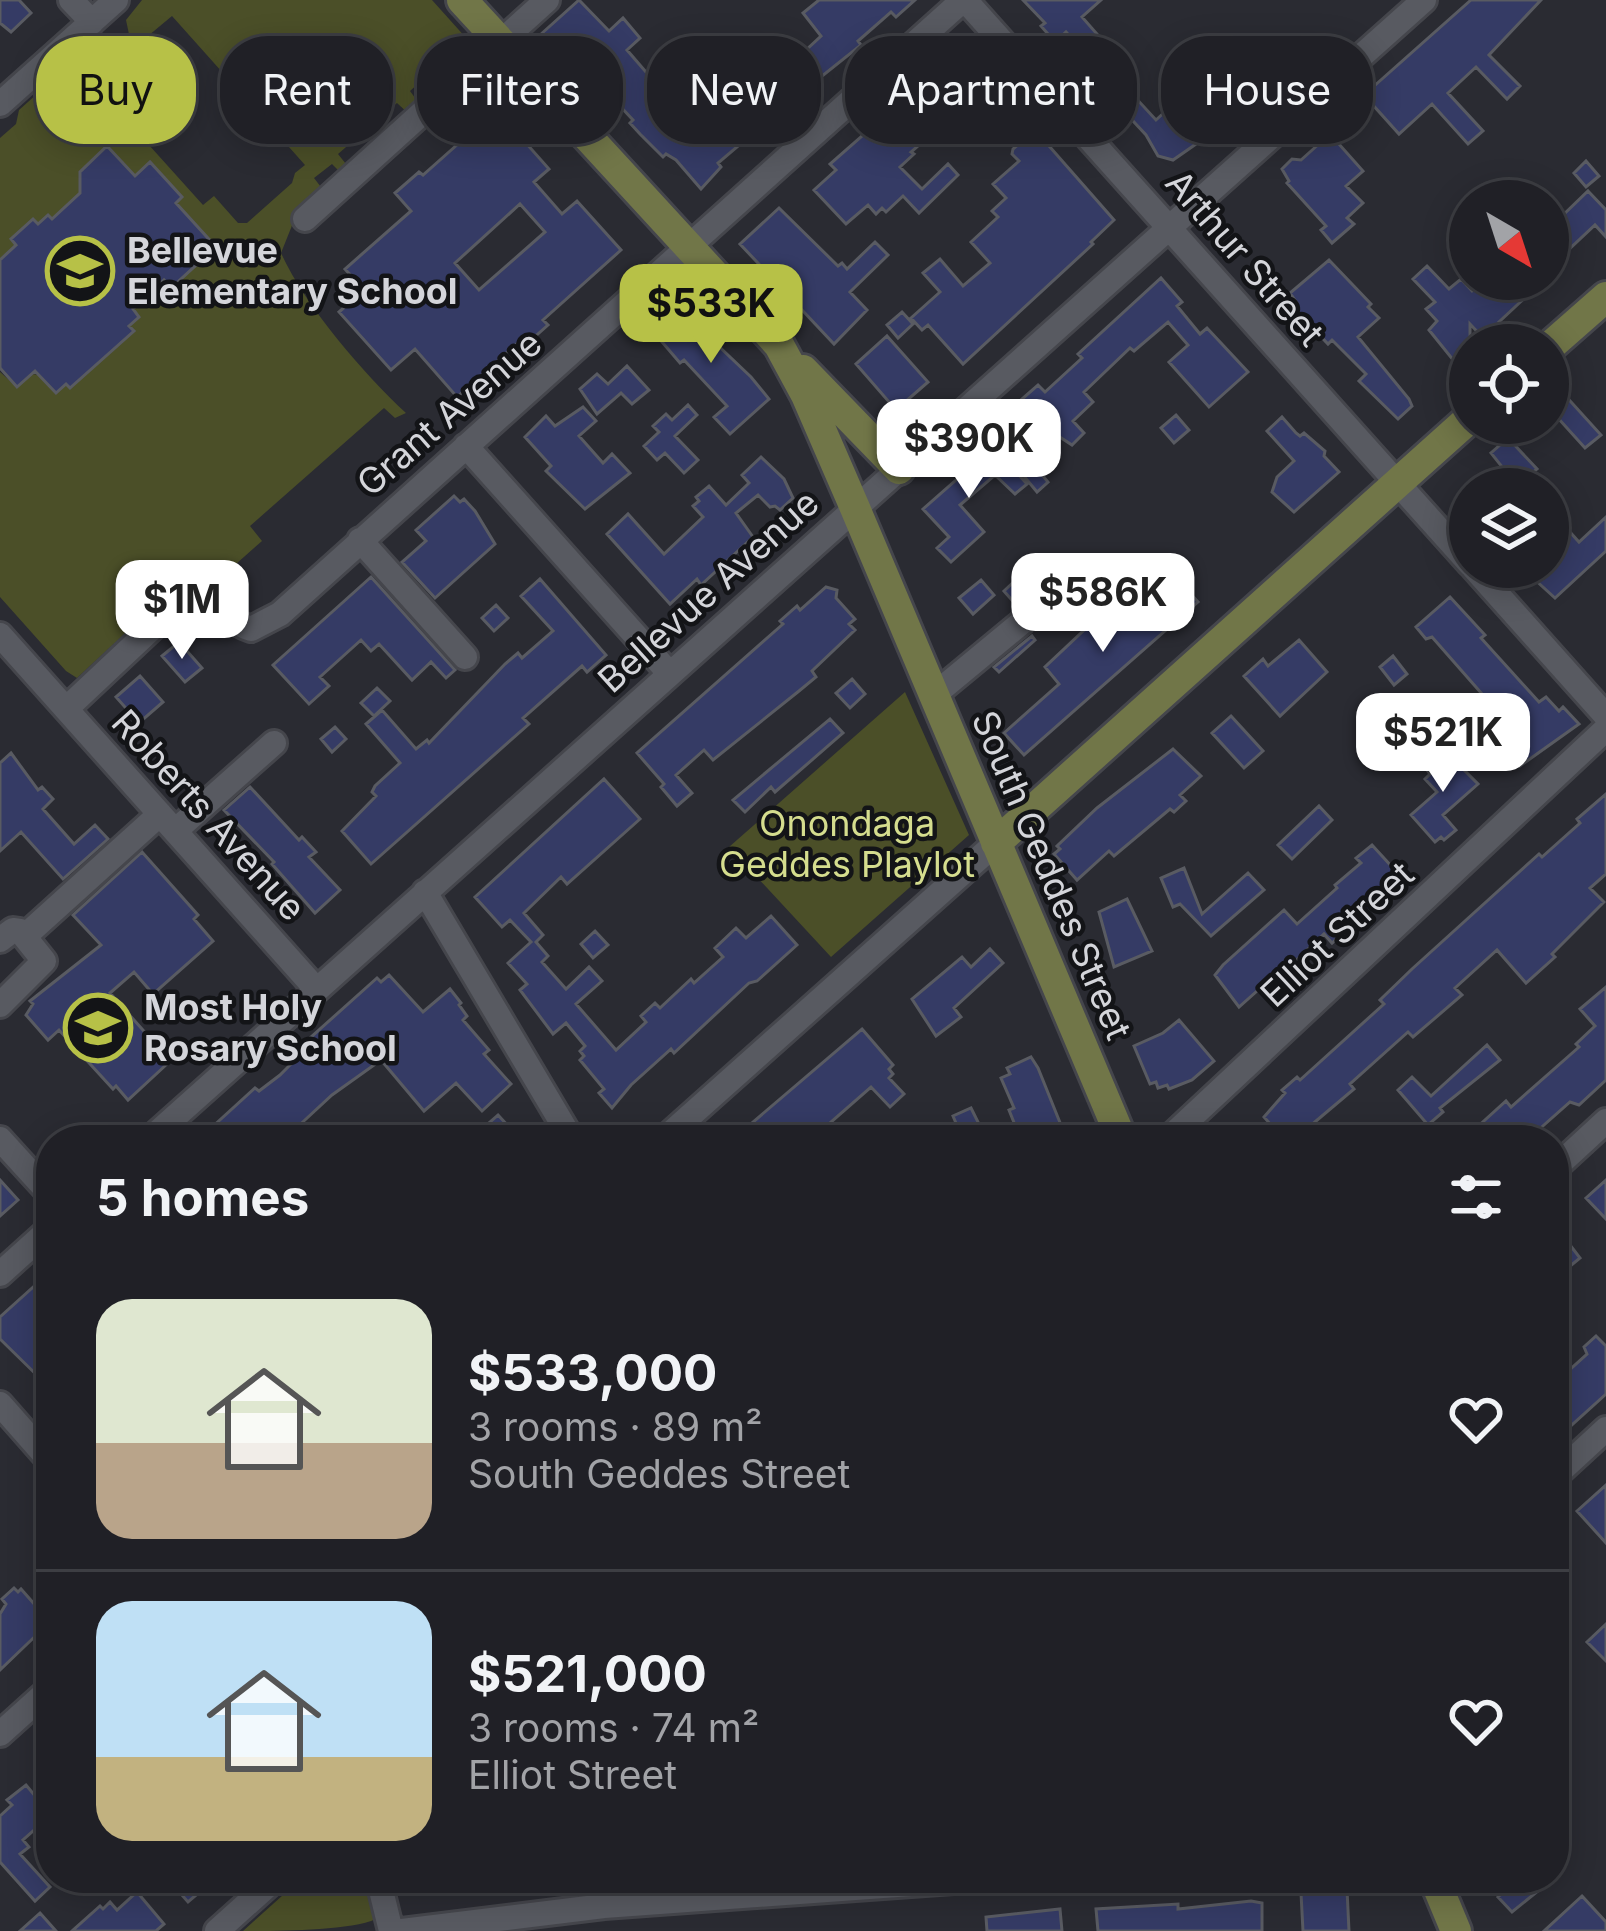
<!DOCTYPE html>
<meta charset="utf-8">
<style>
body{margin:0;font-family:Inter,sans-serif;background:#2d2d32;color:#f1f3f6;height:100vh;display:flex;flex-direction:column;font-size:45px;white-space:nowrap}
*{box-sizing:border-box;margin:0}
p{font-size:39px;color:#a2a3a7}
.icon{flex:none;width:66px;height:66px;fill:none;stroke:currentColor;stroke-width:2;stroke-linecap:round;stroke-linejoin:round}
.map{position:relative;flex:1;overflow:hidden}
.panel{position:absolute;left:36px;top:1125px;width:1533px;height:768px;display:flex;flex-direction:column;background:#202026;border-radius:48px;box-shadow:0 6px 30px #0003,0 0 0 3px #3d3e43}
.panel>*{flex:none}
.hud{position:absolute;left:36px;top:36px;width:1536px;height:108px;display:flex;gap:24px}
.needle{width:78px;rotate:141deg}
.controls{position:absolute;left:1449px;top:180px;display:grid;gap:24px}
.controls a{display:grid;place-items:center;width:120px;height:120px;border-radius:50%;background:#202026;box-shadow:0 6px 30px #0003,0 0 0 3px #3d3e43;font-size:60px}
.price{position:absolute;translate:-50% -102px;padding:0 27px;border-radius:24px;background:#fff;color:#222;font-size:39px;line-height:78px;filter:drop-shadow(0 3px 6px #0008)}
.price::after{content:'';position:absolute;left:50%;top:72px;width:36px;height:27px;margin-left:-18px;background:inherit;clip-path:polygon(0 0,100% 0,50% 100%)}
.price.active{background:#b7c147;color:#111}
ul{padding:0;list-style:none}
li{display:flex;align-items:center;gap:36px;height:300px;padding:0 60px}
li+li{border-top:3px solid #3d3e43}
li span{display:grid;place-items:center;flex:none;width:336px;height:240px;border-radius:36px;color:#555}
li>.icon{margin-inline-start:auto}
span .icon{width:144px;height:144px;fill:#fffc;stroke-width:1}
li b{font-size:51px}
h2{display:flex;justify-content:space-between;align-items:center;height:144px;padding:0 60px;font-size:51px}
.chip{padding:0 42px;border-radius:48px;background:#202026;box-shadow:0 6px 30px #0003,0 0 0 3px #3d3e43;font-size:42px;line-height:108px}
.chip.active{background:#b7c147;color:#111}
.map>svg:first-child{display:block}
.green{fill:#4b4f28}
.building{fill:#353b65;stroke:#595b62;stroke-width:3;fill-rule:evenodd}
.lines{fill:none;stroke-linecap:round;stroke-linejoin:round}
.minor-casing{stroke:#45464c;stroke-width:30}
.major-casing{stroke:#45464c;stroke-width:36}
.minor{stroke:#585a61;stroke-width:24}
.major{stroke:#717648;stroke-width:30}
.labels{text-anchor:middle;stroke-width:9;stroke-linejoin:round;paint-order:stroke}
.poi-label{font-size:36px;font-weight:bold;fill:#d4d5da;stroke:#131417;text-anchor:start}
.street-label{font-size:36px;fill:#d4d5da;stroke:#131417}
.park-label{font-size:36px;fill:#d5dd8e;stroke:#131417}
</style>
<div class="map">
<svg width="1606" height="1931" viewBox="0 0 1606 1931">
<rect width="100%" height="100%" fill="#2a2b32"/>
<path class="green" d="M 142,0 L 432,0 L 476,49 L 443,80 L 432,71 L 410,91 L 421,106 L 410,115 L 397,103 L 338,154 L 350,169 L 343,175 L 332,164 L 314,178 L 324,191 L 295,218 L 281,253 C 305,306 364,374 406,413 L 395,418 L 384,408 L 250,526 L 262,541 L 209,588 L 189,584 L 171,591 L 77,678 L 66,671 L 0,597 L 0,372 L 17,387 L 32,374 L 39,375 L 56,393 L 66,384 L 71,388 L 133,332 L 129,326 L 139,317 L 133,309 L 164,280 L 171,287 L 216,246 L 176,203 L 149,163 L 135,176 L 107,147 L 80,172 L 80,193 L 52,219 L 38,224 L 33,219 L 11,239 L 16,245 L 0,260 L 0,138 L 16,124 L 19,110 L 85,51 C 98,46 108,45 117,58 L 115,66 L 95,85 L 203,205 L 214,196 L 238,223 L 247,223 L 292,183 L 295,173 L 305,165 L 172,16 L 142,41 L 130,39 L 126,20 Z
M 905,692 L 969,835 L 831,957 L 729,847 Z
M 302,1878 L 370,1878 L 376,1919 C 349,1931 278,1931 243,1931 Z"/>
<path class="building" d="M 0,0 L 19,0 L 31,13 L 11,32 L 0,23 Z
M 579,0 L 609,31 L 623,18 L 640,38 L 627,50 L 658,86 L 665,80 L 675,92 L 705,66 L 717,81 L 708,89 L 729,111 L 761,83 L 752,73 L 770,57 L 785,74 L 807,53 L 805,51 L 821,36 L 803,13 L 819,0 L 915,0 L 896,17 L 891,12 L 858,41 L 861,45 L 802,92 L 805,96 L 763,135 L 758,129 L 718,163 L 721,167 L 701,189 L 676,160 L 666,154 L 663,157 L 640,134 L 630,123 L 633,120 L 564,46 L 556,53 L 540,35 Z
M 1023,0 L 1101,0 L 1082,17 L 1117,57 L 1101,72 L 1066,32 L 1055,42 L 1041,26 L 1045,23 Z
M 1471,0 L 1541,0 L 1489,55 L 1520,86 L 1507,99 L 1476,67 L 1448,93 L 1483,131 L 1468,144 L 1432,104 L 1399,134 L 1364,95 Z
M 962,48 L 993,80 L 911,152 L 914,154 L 900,167 L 922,189 L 948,164 L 958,175 L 919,213 L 903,196 L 886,212 L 882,208 L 876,214 L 868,205 L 846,224 L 814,190 L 836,170 L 830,164 L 879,121 L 883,125 Z
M 1240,55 L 1264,83 L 1219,128 L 1173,160 L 1158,156 L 1146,135 L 1121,108 L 1134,96 L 1156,120 L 1183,95 L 1185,97 L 1205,79 L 1208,82 Z
M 503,117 L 549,169 L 534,182 L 562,214 L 577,201 L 621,250 L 543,320 L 548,325 L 522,348 L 518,343 L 457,397 L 415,349 L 391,370 L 339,312 L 364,290 L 345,269 L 411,211 L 395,193 L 419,172 L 423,175 L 467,136 L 474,143 ZM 520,204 L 545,232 L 479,290 L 455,263 Z
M 1035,130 L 1114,220 L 1091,242 L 1093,244 L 963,364 L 928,325 L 922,330 L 911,318 L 940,292 L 923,273 L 940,259 L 963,286 L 990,263 L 971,242 L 998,217 L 992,211 L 1006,198 L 993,184 L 1019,161 L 1012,154 L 1013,149 Z
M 1330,134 L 1363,171 L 1346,186 L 1363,203 L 1347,218 L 1354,224 L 1332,243 L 1321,230 L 1326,226 L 1287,183 L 1289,181 L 1282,169 L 1292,159 L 1301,160 Z
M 107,146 L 135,176 L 150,162 L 182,197 L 176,203 L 216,247 L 171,288 L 164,280 L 133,309 L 139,317 L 129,326 L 134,331 L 70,388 L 66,384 L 56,393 L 35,371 L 17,387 L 0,368 L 0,260 L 16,245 L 11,239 L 33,219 L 38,224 L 48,215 L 52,219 L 80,193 L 80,172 Z
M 1586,161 L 1599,176 L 1586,187 L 1574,173 Z
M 1588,191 L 1606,210 L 1606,237 L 1595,225 L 1548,269 L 1548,205 L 1561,217 Z
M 779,208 L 838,266 L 842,263 L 847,269 L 875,242 L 888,255 L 850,292 L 867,310 L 834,344 L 740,244 Z
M 1329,260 L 1371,304 L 1368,307 L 1379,318 L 1358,337 L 1409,399 L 1412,406 L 1398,419 L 1359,381 L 1366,374 L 1332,340 L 1328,344 L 1293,307 L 1297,303 L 1290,293 Z
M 1427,266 L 1449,289 L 1461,279 L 1472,291 L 1485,279 L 1545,279 L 1499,322 L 1502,326 L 1486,341 L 1470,324 L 1470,354 L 1458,366 L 1429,330 L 1437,321 L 1426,309 L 1435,302 L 1413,279 Z
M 1161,278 L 1182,302 L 1177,306 L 1200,334 L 1207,328 L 1248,372 L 1209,407 L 1169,362 L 1188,345 L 1168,322 L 1134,351 L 1130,348 L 1084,392 L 1093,402 L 1073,421 L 1084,433 L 1072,445 L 1049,430 L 1046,433 L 1022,399 L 1038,385 L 1045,392 L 1082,358 L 1078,354 Z
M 684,298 L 694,310 L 687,316 L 751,377 L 769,399 L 730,434 L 714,417 L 727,406 L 684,360 L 680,363 L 651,329 Z
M 902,312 L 913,324 L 898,338 L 887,325 Z
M 887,336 L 928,382 L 896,410 L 856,364 Z
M 627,366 L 649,390 L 632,404 L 621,393 L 597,414 L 580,389 L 597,374 L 608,384 Z
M 1562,392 L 1601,435 L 1585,448 L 1548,407 Z
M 688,405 L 697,415 L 675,436 L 698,460 L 684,473 L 665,453 L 657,460 L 644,446 L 659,432 L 653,426 L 666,414 L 672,420 Z
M 583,407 L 596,421 L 579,436 L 603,463 L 612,454 L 630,473 L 585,509 L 546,471 L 551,466 L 525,437 L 546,416 L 555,426 Z
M 1176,415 L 1189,430 L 1174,443 L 1161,428 Z
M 1282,417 L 1296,433 L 1300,436 L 1304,433 L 1325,451 L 1324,456 L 1339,472 L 1294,512 L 1272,492 L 1277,477 L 1294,461 L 1267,431 Z
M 1508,438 L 1537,469 L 1514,489 L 1489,489 L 1507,473 L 1491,453 Z
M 989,443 L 1027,484 L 1015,494 L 995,475 L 960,505 L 984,532 L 951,562 L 937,548 L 949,537 L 923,509 L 980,459 L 977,454 Z
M 761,457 L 784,479 L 793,498 L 780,510 L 775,506 L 770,507 L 758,495 L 736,513 L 753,537 L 701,585 L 697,579 L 670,604 L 607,534 L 628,514 L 664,554 L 703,517 L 693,506 L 699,501 L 696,497 L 709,486 L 726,505 L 749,483 L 742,475 Z
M 1034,465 L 1048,482 L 1037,492 L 1023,475 Z
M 454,496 L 460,502 L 464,499 L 475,511 L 495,544 L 435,598 L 402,562 L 426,541 L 416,530 Z
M 1606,517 L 1606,551 L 1555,598 L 1521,567 L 1548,567 L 1548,532 L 1560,521 L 1579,542 Z
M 1168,569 L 1198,602 L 1024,755 L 1004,733 L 1059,684 L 1045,667 L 1114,602 L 1120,610 Z
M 1020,576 L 1046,605 L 1035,615 L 1028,608 L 1018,607 L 1004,591 Z
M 371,577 L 455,670 L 446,678 L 431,662 L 412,680 L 379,644 L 371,651 L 361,640 L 320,677 L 329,686 L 309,704 L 273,665 Z
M 540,579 L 606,655 L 587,672 L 582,666 L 523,718 L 529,724 L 371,864 L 342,831 L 376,796 L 372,792 L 375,786 L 400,763 L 366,724 L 382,710 L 416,749 L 427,740 L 429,743 L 505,664 L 518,653 L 522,658 L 553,631 L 521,596 Z
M 981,580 L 994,595 L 973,614 L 959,598 Z
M 826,587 L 837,590 L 836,598 L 855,619 L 849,624 L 855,630 L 812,671 L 816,677 L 799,691 L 713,760 L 704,750 L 676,775 L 692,793 L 677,806 L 661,787 L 664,784 L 637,753 L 783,624 L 780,621 L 797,606 L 800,610 Z
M 1450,597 L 1485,635 L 1481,638 L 1539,702 L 1546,697 L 1559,711 L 1563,707 L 1579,724 L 1520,766 L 1497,741 L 1511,727 L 1432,637 L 1426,639 L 1416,627 Z
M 496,605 L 508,618 L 494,631 L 482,618 Z
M 1032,636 L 1035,640 L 999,672 L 994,667 Z
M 1299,640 L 1327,672 L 1280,716 L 1244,676 L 1263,659 L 1268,666 Z
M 179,642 L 202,668 L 185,682 L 162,656 Z
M 1393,656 L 1407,674 L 1394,685 L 1380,667 Z
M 140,676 L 163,702 L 139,723 L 116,697 Z
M 852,679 L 865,694 L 850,708 L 836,693 Z
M 377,688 L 390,701 L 374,716 L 361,703 Z
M 1231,716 L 1263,751 L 1244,768 L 1212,733 Z
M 830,719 L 843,733 L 775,792 L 771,787 L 745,812 L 733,800 Z
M 335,727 L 346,739 L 332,752 L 321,739 Z
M 1173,749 L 1201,776 L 1180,795 L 1186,801 L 1174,812 L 1170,809 L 1114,856 L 1109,851 L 1077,880 L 1054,854 L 1060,849 L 1057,846 L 1097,808 Z
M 1443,749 L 1478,784 L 1443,815 L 1456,830 L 1444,840 L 1441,837 L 1435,842 L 1411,815 L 1437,792 L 1425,779 L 1430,774 L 1424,766 Z
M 11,753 L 38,790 L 42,787 L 53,799 L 43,809 L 74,844 L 95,825 L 108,839 L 63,879 L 21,832 L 0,851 L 0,763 Z
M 604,779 L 640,819 L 567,884 L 561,877 L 524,913 L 543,935 L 536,942 L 548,956 L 542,962 L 566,989 L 589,967 L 602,981 L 576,1004 L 616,1050 L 646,1022 L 641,1016 L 655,1003 L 660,1008 L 691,979 L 694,983 L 723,957 L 715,948 L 736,928 L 746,938 L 771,916 L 797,945 L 757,981 L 749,983 L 674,1053 L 671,1049 L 631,1085 L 612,1108 L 599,1093 L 604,1089 L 580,1060 L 584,1056 L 580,1051 L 585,1046 L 566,1023 L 553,1034 L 520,990 L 527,984 L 508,963 L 531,942 L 510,920 L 502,927 L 475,897 Z
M 250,787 L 299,840 L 302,837 L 316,852 L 309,857 L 340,890 L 315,913 L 272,864 L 274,862 L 224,810 Z
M 1606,794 L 1606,874 L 1590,888 L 1604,902 L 1552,954 L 1555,957 L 1526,983 L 1497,950 L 1455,988 L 1462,995 L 1413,1037 L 1408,1032 L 1350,1084 L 1354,1089 L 1303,1132 L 1310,1140 L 1286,1140 L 1279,1134 L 1264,1117 L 1285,1093 L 1282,1090 L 1297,1077 L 1300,1080 L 1384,1004 L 1380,1000 L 1412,969 L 1539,854 L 1542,857 L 1580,823 L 1577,819 Z
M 1319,806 L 1332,820 L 1292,859 L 1278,845 Z
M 1372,845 L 1403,879 L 1332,943 L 1324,934 L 1286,970 L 1291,976 L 1274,992 L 1266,983 L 1239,1007 L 1215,975 L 1223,965 L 1284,910 L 1297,924 L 1337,888 L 1335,885 L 1361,863 L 1356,858 Z
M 142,852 L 198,915 L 194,919 L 213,941 L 153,994 L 134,972 L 110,993 L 158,1047 L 155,1051 L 167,1064 L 128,1100 L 116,1086 L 113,1089 L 59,1030 L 48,1040 L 26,1015 L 33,1004 L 30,1001 L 101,945 L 73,915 Z
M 1184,868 L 1202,914 L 1248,873 L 1264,890 L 1211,936 L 1180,904 L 1173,907 L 1161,878 Z
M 1127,899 L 1152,951 L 1114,967 L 1099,912 Z
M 595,931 L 608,945 L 593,958 L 581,944 Z
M 990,949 L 1003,963 L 954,1008 L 961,1017 L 936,1036 L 912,999 L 962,957 L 971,967 Z
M 389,975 L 423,1012 L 450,989 L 461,1003 L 459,1005 L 467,1016 L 463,1020 L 489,1050 L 484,1054 L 511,1084 L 482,1111 L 456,1083 L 424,1111 L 381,1060 L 332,1095 L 292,1132 L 299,1140 L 198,1140 L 255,1088 L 259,1091 L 280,1075 L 295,1060 L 291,1055 L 377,978 L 381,982 Z
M 1606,987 L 1606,1080 L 1579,1105 L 1570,1102 L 1535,1133 L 1542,1140 L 1463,1140 L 1506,1101 L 1511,1107 L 1579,1047 L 1576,1044 L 1595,1026 L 1580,1009 Z
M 1179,1020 L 1214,1061 L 1192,1080 L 1169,1089 L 1167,1085 L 1158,1088 L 1156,1082 L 1150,1084 L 1134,1046 L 1163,1033 Z
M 862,1029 L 893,1065 L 889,1069 L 893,1074 L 889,1078 L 904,1094 L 890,1107 L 871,1087 L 831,1122 L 843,1140 L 732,1140 Z
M 1487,1045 L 1500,1060 L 1440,1108 L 1443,1112 L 1428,1125 L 1398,1090 L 1412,1077 L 1431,1096 Z
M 1031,1057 L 1038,1068 L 1067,1140 L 1021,1140 L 1009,1110 L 1014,1108 L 1001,1078 L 1010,1074 L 1007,1068 Z
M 971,1108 L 981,1128 L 962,1137 L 953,1116 Z
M 498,1115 L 521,1140 L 494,1140 L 483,1128 Z
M 0,1180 L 18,1200 L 0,1216 Z
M 1606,1180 L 1606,1219 L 1586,1198 Z
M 1554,1224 L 1580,1258 L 1563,1272 L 1554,1262 Z
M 51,1271 L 51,1389 L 0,1339 L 0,1317 Z
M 1596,1336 L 1606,1346 L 1606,1394 L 1554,1441 L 1554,1384 L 1587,1354 L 1584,1347 Z
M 1606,1485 L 1606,1543 L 1577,1511 Z
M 14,1588 L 18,1592 L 21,1589 L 50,1622 L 0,1670 L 0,1614 L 6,1604 L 2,1599 Z
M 1606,1624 L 1606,1661 L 1587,1642 Z
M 26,1785 L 51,1815 L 23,1840 L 29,1847 L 20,1854 L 50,1887 L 35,1901 L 0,1862 L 0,1816 L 12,1805 L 7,1800 Z
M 167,1878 L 191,1878 L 202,1890 L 188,1902 Z
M 1498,1878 L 1554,1878 L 1512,1912 L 1498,1897 L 1507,1889 Z
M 1347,1889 L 1349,1931 L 1303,1931 L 1301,1893 Z
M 137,1892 L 164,1924 L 156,1931 L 72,1931 L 100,1906 L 103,1909 L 110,1902 L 117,1910 Z
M 1582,1896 L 1606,1922 L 1606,1931 L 1544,1931 Z
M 1251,1901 L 1262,1903 L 1262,1931 L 1098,1931 L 1096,1909 L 1178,1904 L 1178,1909 Z
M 1060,1909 L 1062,1931 L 987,1931 L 986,1917 Z
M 40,1913 L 56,1931 L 20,1931 Z"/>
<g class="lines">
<defs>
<path id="minor" d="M 71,0 L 92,22
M 965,0 L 1470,564
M 0,104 L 116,0
M 305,219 L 547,0
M 466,446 L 670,674
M 360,540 L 465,657
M 1473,567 L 1606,716
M 0,635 L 316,989
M 934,695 L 1021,623
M 66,709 L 182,600 C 209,592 226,622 251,629 L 280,614 L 963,0
M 175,831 L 274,743
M 425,892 L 572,1140
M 25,936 L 160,814
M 0,940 L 13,930 L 20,931 L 44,961 L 0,1005
M 0,1139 L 51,1195
M 149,1140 L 1424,0
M 663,1140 L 996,843
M 1167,1140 L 1606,729
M 1554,1169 L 1606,1121
M 0,1274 L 51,1228
M 0,1404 L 51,1462
M 1554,1477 L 1606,1429
M 0,1734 L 51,1688
M 378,1878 L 391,1931
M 217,1931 L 276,1878
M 402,1931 L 604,1906 L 995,1878"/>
<path id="major" d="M 462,0 L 779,345 L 806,395 L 855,508 L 1122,1140
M 1548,348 L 1606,297
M 803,370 L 899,469
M 996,843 L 1470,418
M 1434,1878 L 1456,1931"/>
</defs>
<use href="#minor" class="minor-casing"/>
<use href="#major" class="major-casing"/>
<use href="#minor" class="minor"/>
<use href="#major" class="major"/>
</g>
<defs>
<symbol id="school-ring" viewBox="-11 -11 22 22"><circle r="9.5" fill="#131417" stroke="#b7c147" stroke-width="1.5"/><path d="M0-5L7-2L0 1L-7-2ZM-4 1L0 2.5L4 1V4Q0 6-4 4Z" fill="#b7c147"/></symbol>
</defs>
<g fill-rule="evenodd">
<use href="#school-ring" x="42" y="233" width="76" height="76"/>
<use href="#school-ring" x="60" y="990" width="76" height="76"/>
</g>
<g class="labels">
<g class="poi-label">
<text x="127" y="263">Bellevue<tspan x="127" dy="41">Elementary School</tspan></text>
<text x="144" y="1020">Most Holy<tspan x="144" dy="41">Rosary School</tspan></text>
</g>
<g class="street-label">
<text transform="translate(1245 258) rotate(49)" y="13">Arthur Street</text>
<text transform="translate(449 413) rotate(-41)" y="13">Grant Avenue</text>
<text transform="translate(708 591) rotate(-42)" y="13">Bellevue Avenue</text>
<text transform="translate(209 815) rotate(48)" y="13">Roberts Avenue</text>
<text transform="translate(1052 875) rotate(67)" y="13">South Geddes Street</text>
<text transform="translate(1337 934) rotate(-43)" y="13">Elliot Street</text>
</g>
<g class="park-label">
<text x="847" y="836">Onondaga<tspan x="847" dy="41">Geddes Playlot</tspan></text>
</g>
</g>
</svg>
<div class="controls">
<a><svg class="needle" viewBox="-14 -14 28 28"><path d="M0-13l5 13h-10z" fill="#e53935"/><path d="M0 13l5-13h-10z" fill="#a2a3a7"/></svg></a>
<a><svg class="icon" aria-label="locate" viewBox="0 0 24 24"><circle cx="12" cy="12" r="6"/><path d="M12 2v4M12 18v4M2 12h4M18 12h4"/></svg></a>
<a><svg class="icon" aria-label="layers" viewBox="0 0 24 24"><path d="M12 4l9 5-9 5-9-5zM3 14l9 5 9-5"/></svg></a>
</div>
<b class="price active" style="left:711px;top:366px">$533K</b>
<b class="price" style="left:969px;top:501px">$390K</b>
<b class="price" style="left:1103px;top:655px">$586K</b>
<b class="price" style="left:182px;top:662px">$1M</b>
<b class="price" style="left:1443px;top:795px">$521K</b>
<div class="hud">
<a class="chip active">Buy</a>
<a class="chip">Rent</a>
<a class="chip">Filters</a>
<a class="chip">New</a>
<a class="chip">Apartment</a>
<a class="chip">House</a>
</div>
<section class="panel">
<h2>5 homes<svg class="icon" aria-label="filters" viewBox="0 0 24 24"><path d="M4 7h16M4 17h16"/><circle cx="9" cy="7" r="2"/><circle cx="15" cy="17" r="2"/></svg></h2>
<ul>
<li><span style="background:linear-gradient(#dfe7d0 60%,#b9a48a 0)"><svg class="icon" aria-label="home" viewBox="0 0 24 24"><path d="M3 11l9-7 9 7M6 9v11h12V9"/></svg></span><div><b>$533,000</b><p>3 rooms · 89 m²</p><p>South Geddes Street</p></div><svg class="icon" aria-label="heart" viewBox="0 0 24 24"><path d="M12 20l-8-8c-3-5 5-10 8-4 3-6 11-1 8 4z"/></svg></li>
<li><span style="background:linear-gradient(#bfe0f5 65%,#c2b280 0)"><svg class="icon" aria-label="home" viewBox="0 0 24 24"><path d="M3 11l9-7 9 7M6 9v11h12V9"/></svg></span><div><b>$521,000</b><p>3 rooms · 74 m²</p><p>Elliot Street</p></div><svg class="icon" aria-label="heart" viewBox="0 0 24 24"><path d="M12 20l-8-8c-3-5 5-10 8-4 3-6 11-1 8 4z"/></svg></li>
</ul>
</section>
</div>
